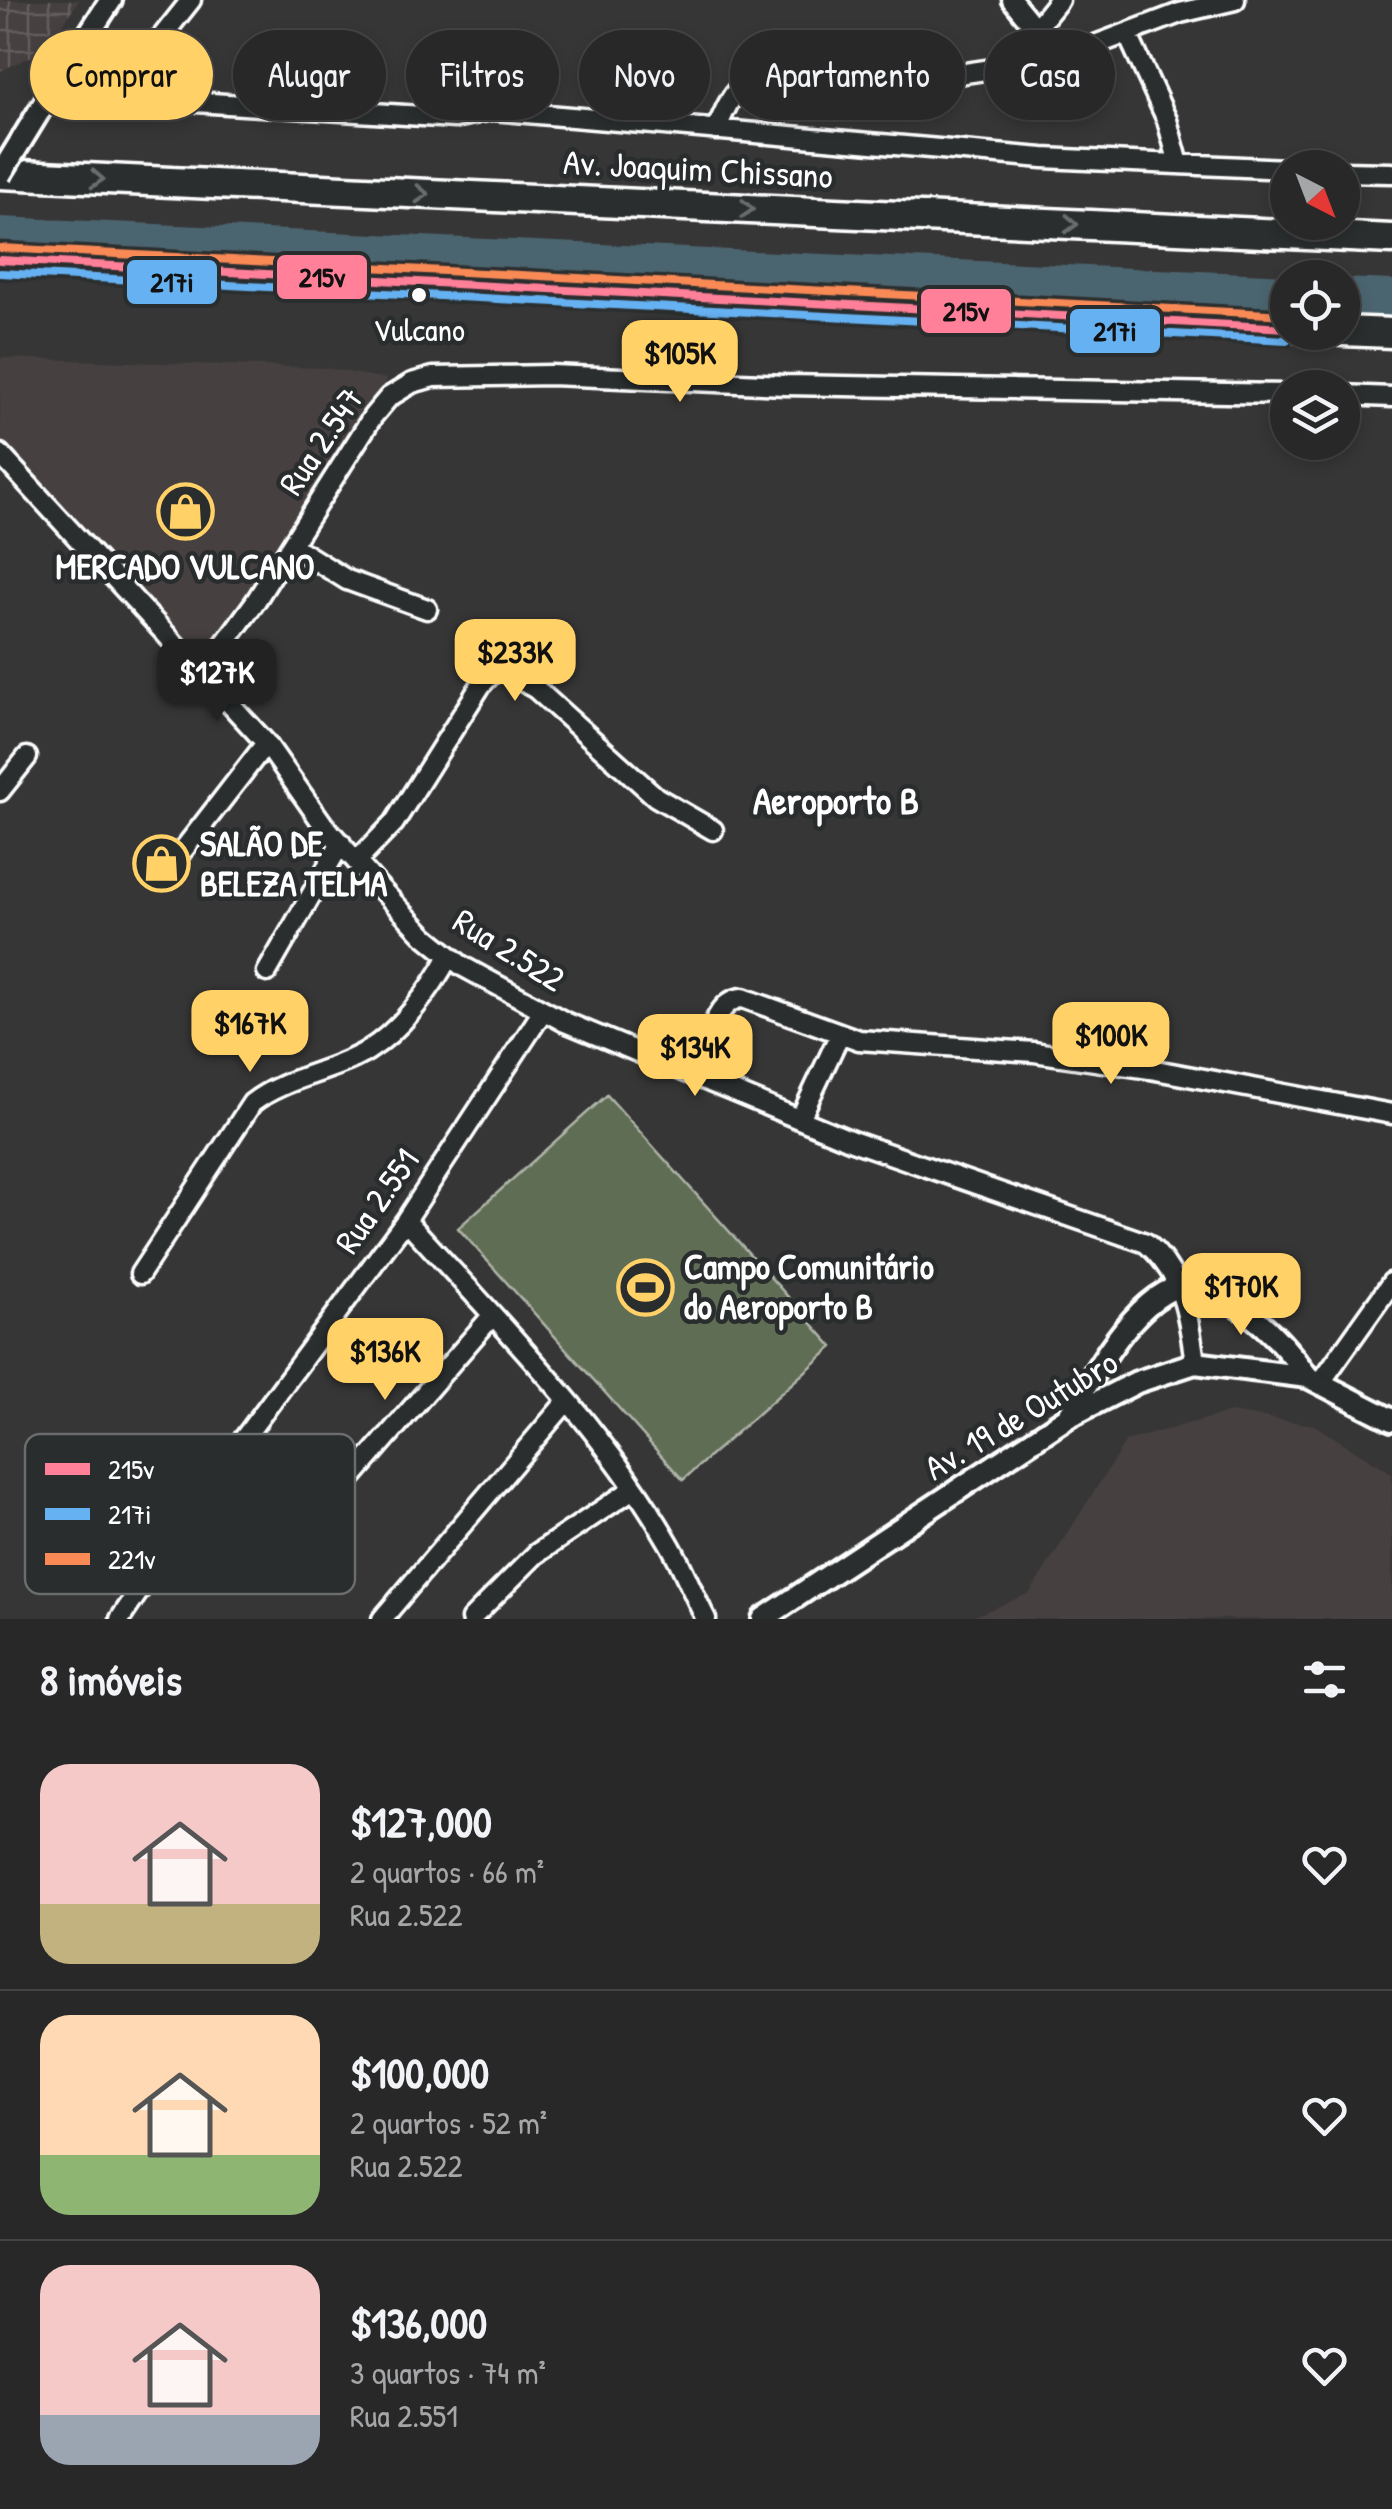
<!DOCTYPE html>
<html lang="pt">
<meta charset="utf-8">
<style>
body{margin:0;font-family:"Patrick Hand",sans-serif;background:#353434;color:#f1f3f6;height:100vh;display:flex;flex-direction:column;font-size:38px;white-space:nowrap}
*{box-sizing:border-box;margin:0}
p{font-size:32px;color:#a5a6a8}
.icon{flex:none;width:55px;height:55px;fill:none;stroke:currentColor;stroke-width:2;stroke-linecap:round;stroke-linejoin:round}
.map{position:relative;height:1619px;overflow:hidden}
.panel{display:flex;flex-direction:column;background:#292828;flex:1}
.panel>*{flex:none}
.guide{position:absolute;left:30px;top:30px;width:1332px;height:90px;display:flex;gap:20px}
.needle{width:65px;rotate:138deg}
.buttons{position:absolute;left:1270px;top:150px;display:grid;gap:20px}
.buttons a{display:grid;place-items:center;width:90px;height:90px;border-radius:50%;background:#292828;box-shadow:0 5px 15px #0003,0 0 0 2px #454445;font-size:50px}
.price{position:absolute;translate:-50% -85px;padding:0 22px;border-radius:20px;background:#ffd166;color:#111;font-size:32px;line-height:65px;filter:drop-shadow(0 2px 5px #0008)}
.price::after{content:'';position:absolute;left:50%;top:60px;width:30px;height:22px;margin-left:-15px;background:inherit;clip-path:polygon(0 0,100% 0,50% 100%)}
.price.current{background:#222;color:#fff}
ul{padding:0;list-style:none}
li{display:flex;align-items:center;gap:30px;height:250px;padding:0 40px}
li+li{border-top:2px solid #454445}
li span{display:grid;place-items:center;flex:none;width:280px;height:200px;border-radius:30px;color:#555}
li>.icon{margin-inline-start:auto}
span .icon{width:120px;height:120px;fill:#fffc;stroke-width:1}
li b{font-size:42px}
h2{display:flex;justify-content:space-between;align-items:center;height:120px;padding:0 40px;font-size:42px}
.pill{padding:0 35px;border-radius:45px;background:#292828;box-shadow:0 5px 15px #0003,0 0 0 2px #454445;font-size:35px;line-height:90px}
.pill.current{background:#ffd166;color:#111}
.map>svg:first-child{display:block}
.built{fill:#474040}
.industrial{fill:url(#industrial-grid)}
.pitch{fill:#616d55;stroke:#b0b6aa;stroke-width:2.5}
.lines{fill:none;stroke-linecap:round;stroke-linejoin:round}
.river{stroke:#4c6570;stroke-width:38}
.minor-casing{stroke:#fff;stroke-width:25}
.tertiary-casing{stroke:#fff;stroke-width:28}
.primary-casing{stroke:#fff;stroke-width:35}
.minor{stroke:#2a2d2e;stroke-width:18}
.tertiary{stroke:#2a2d2e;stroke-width:20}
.primary{stroke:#2a2d2e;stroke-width:28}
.tertiary-bridge-casing{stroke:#fff;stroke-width:28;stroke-linecap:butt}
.tertiary-bridge{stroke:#2a2d2e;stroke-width:20}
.bus-1-casing{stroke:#2a2d2e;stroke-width:15}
.bus-2-casing{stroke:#2a2d2e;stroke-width:15}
.bus-3-casing{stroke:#2a2d2e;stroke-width:15}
.bus-1{stroke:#ff8098;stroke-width:8}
.bus-2{stroke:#66b1f2;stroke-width:8}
.bus-3{stroke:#f98a56;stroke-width:8}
.oneway{stroke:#6a6c6d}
.bus-dot{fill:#fff;stroke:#2a2d2e;stroke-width:4}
.labels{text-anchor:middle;stroke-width:9;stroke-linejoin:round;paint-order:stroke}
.bus-label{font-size:32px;fill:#fff;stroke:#2a2d2e}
.street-label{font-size:35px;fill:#fff;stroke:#2a2d2e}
.poi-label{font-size:35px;font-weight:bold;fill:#fff;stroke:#2a2d2e;text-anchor:start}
.neighbourhood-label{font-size:38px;font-weight:bold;fill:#fff;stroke:#2a2d2e}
.key{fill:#2a2d2e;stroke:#6a6c6d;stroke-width:2.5}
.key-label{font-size:28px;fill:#fff}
.line-badge{stroke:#2a2d2e;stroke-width:4}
.pale-badge-label{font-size:28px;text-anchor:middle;font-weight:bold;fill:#111}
</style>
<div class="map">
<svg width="1392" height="1619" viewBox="0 0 1392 1619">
<defs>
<pattern id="industrial-grid" width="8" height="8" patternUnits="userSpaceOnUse" patternTransform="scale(2.5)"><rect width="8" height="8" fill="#474040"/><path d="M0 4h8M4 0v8" fill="none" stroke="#635d5d"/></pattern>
</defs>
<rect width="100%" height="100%" fill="#373636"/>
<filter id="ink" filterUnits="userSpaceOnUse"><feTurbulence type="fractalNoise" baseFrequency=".01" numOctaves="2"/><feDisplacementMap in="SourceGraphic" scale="20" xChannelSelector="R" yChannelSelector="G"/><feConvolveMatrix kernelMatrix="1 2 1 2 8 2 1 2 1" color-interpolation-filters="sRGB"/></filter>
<g filter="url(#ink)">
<path class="built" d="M 0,358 L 326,368 L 386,379 L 361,432 L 199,665 L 0,447 Z
M 1231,1412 L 1314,1425 L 1392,1473 L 1392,1619 L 968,1619 L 1030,1593 L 1126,1441 Z"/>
<path class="industrial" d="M 0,0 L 79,0 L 45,50 L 0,71 Z"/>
<path class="pitch" d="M 607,1095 L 833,1347 L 683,1480 L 458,1228 Z"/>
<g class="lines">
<path class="river" d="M 0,236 L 1288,294
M 1342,297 L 1392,299"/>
<defs>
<path id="minor" d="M 191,0 L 110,102 L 179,101 L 455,118 L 492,110 L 1043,158 L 1288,169
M 1012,0 L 1034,27
M 1127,33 L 1167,120 L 1179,164
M 1007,64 L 1059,0
M 716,130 C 731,96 739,75 777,69 L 952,75 L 1058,59 L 1180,13 L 1235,0
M 1342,172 L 1392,173
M 1342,395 L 1392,397
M 0,454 L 266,743 L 323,824 L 379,887 L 425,936 L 462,966 L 565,1022 L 852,1141 L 1146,1243 C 1183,1274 1189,1317 1195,1363
M 291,545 L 347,580 L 427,609
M 203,673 L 255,602 L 373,416 L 389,397 L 412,383 L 433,377 L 551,375 L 785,385 L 1288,394
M 0,791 L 27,757
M 177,858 L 266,743
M 357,861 L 394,823 L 481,685 L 498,667 L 536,689 L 656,797 L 713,830
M 267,972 L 341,843
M 697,1074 C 706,1050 713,999 743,998 L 859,1040 L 1034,1052 L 1150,1069 L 1392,1114
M 800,1119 L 839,1036
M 406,1220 C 498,1322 600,1423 669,1543 C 683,1567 693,1594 706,1619
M 140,1274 L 252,1103 C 285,1077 331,1073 367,1051 C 400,1031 431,990 449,956
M 1321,1382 L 1392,1282
M 315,1520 L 492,1316
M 120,1619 L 225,1464 L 406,1220 L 543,1011
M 382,1619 L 567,1401
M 471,1619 L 536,1554 L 633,1489"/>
<path id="tertiary" d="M 54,87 L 111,0
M 1069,1415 C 1094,1374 1147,1270 1206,1286 C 1215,1289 1225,1297 1232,1302 C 1264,1322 1287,1347 1308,1377
M 763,1619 L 1068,1417 L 1137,1382 L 1195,1363 L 1308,1377 L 1392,1420"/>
<path id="primary" d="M 0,174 L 1392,239
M 0,260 L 1288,328
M 1342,331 L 1392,333"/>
</defs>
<use href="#minor" class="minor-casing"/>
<use href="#tertiary" class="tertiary-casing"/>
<use href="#primary" class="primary-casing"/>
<use href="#minor" class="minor"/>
<use href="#tertiary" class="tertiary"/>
<use href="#primary" class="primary"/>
<defs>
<path id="tertiary-bridge" d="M 0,175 L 54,87"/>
</defs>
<use href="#tertiary-bridge" class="tertiary-bridge-casing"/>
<use href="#tertiary-bridge" class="tertiary-bridge"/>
<defs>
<path id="bus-1" d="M 0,260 L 1288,328"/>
<path id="bus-2" d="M 0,273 L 1287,340"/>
<path id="bus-3" d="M 1,248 L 1288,315"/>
</defs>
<use href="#bus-1" class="bus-1-casing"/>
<use href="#bus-2" class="bus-2-casing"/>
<use href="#bus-3" class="bus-3-casing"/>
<use href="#bus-1" class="bus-1"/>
<use href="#bus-2" class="bus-2"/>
<use href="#bus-3" class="bus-3"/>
</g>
<defs><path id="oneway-chevron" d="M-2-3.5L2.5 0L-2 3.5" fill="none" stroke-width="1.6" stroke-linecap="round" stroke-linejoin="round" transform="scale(2.5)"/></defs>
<g class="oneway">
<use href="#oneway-chevron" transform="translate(97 179) rotate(3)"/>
<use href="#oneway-chevron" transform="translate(422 194) rotate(3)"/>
<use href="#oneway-chevron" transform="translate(747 209) rotate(3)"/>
<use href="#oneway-chevron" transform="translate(1071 224) rotate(3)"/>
</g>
</g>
<defs>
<symbol id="shop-ring" viewBox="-11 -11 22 22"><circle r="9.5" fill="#2a2d2e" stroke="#ffd166" stroke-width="1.5"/><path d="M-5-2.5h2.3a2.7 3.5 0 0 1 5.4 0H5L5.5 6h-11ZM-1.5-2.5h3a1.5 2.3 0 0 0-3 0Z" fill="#ffd166"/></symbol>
<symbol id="stadium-ring" viewBox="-11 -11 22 22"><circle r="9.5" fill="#2a2d2e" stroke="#ffd166" stroke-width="1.5"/><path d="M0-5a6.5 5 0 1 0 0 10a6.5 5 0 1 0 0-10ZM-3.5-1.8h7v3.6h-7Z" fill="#ffd166"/></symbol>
</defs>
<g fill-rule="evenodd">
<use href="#shop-ring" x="154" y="480" width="63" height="63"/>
<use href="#shop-ring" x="130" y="832" width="63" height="63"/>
<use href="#stadium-ring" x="614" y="1256" width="63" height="63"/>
</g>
<circle class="bus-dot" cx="419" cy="295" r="9"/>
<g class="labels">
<g class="bus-label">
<text x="419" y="341">Vulcano</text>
</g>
<g class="street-label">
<text transform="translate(698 169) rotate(3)" y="12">Av. Joaquim Chissano</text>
<text transform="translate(321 441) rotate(-56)" y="12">Rua 2.547</text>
<text transform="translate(509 950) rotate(32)" y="12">Rua 2.522</text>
<text transform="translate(377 1201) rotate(-55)" y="12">Rua 2.551</text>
<text transform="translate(1021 1415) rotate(-31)" y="12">Av. 19 de Outubro</text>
</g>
<g class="poi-label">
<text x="185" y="579" text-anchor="middle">MERCADO VULCANO</text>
<text x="200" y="856">SALÃO DE<tspan x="200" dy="40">BELEZA TELMA</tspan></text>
<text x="684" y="1279">Campo Comunitário<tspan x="684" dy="40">do Aeroporto B</tspan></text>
</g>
<g class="neighbourhood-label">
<text x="836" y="814">Aeroporto B</text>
</g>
</g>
<rect x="25" y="1434" width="330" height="160" rx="15" class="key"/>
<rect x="45" y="1463" width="45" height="12" fill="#ff8098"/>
<rect x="45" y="1508" width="45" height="12" fill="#66b1f2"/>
<rect x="45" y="1553" width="45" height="12" fill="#f98a56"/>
<g class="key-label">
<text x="108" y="1479">215v</text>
<text x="108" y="1524">217i</text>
<text x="108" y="1569">221v</text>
</g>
<g class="line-badge">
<rect x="275" y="253" width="94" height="48" rx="10" fill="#ff8098"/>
<rect x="125" y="258" width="94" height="48" rx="10" fill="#66b1f2"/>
<rect x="919" y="287" width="94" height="48" rx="10" fill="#ff8098"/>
<rect x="1068" y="307" width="94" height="48" rx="10" fill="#66b1f2"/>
</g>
<g class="pale-badge-label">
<text x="322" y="287">215v</text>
<text x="172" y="292">217i</text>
<text x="966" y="321">215v</text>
<text x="1115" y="341">217i</text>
</g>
</svg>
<div class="buttons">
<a><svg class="needle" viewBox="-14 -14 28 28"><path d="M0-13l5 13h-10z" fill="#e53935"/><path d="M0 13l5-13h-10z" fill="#a5a6a8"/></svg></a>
<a><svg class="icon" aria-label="locate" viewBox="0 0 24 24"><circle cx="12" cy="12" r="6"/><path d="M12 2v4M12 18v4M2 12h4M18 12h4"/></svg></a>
<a><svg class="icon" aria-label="layers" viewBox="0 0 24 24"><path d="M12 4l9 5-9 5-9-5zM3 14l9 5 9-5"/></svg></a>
</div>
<b class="price" style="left:680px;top:405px">$105K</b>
<b class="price" style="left:515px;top:704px">$233K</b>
<b class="price current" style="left:217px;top:724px">$127K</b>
<b class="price" style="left:250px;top:1075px">$167K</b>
<b class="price" style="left:1111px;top:1087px">$100K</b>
<b class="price" style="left:695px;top:1099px">$134K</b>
<b class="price" style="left:1241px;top:1338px">$170K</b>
<b class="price" style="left:385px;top:1403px">$136K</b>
<div class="guide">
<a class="pill current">Comprar</a>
<a class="pill">Alugar</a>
<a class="pill">Filtros</a>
<a class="pill">Novo</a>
<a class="pill">Apartamento</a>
<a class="pill">Casa</a>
</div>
</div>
<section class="panel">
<h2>8 imóveis<svg class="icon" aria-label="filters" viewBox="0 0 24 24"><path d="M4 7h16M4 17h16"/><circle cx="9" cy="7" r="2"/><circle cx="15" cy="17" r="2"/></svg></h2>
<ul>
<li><span style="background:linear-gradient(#f6c9c9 70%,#c2b280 0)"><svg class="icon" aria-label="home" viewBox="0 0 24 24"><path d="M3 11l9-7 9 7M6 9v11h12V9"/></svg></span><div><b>$127,000</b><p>2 quartos · 66 m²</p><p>Rua 2.522</p></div><svg class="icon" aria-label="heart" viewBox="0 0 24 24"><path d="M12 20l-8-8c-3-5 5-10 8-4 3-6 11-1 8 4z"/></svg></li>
<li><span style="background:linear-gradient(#ffd9b3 70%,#8fb573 0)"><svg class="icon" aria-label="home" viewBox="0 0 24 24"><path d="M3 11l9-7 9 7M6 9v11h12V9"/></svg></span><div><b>$100,000</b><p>2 quartos · 52 m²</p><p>Rua 2.522</p></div><svg class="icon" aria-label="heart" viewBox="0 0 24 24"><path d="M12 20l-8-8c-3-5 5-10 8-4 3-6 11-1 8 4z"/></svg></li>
<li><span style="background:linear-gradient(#f6c9c9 75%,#9aa5b1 0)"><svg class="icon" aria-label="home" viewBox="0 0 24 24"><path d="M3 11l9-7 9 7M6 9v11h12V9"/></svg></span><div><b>$136,000</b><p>3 quartos · 74 m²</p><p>Rua 2.551</p></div><svg class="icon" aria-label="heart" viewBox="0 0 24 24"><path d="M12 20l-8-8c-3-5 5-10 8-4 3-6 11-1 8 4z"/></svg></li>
</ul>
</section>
